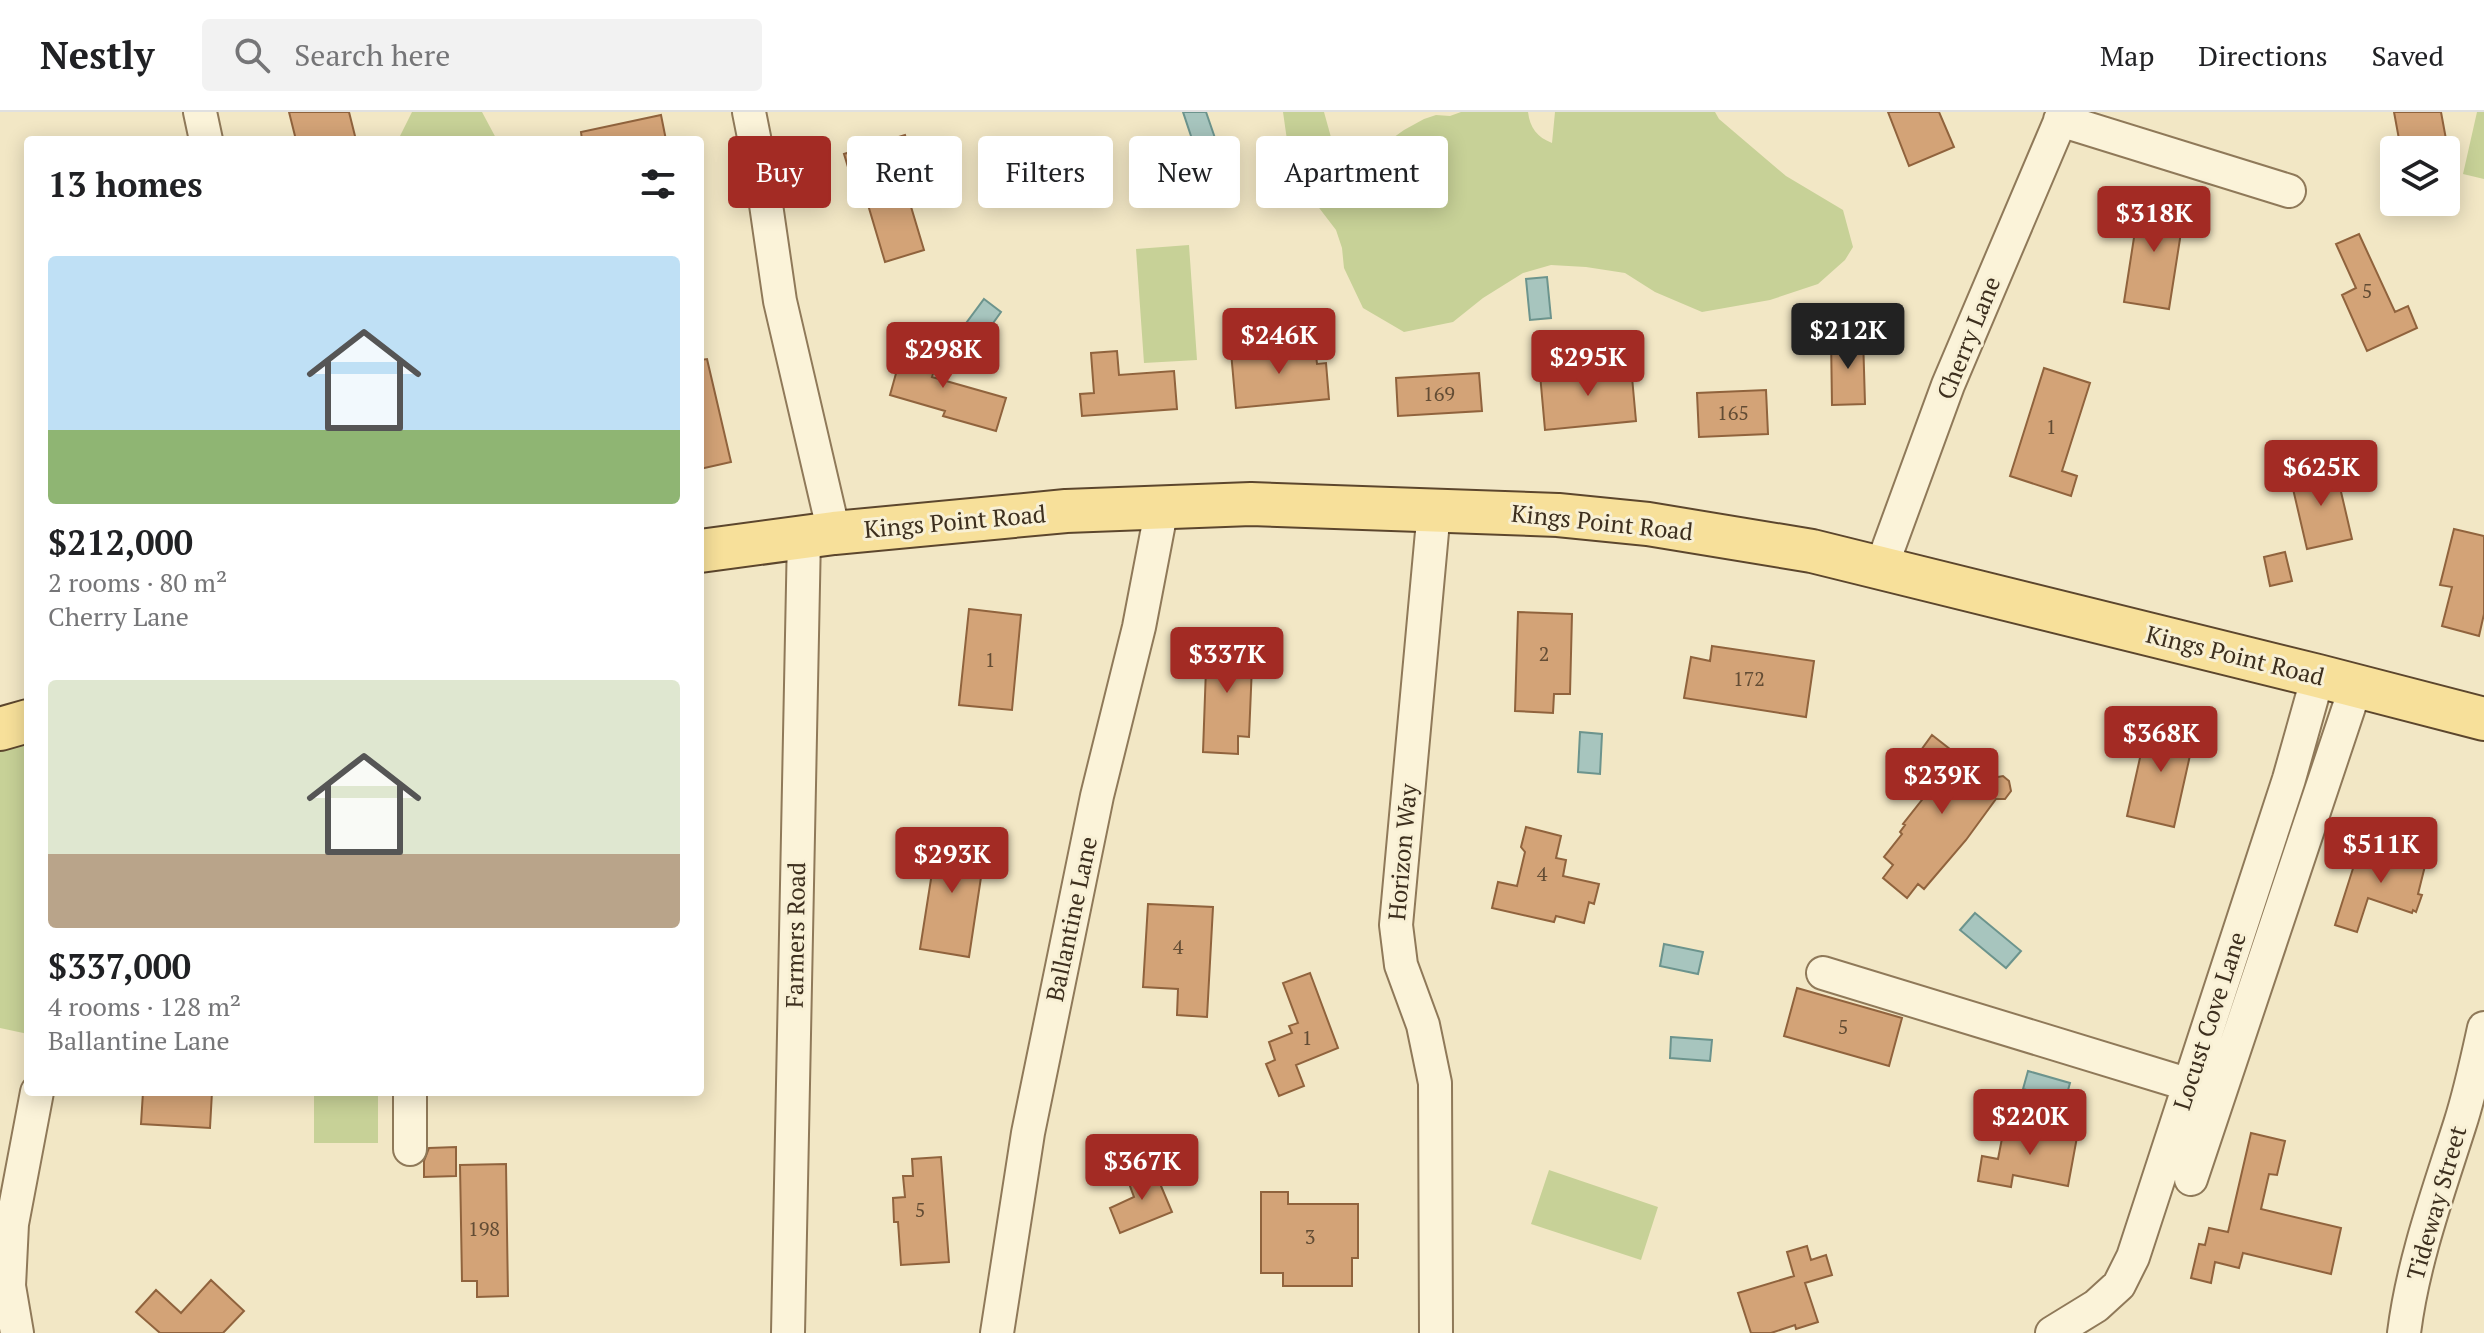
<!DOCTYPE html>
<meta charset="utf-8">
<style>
body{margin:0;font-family:"PT Serif",serif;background:#f2f2f2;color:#202124;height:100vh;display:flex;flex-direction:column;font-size:30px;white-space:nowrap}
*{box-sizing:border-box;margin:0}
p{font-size:26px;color:#757577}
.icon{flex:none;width:44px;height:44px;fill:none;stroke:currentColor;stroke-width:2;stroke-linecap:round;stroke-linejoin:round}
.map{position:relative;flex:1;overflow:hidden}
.details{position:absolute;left:24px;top:24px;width:680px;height:960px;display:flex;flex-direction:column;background:#fff;border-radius:8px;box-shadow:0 4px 20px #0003}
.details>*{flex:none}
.hud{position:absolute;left:728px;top:24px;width:760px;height:72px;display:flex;gap:16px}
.fabs{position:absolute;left:2380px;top:24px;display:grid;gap:16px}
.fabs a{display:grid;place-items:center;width:80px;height:80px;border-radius:8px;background:#fff;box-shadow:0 4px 20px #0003;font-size:40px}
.price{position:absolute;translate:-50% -68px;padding:0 18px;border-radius:8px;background:#a32b24;color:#fff;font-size:26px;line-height:52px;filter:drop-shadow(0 2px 4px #0008)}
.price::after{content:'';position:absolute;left:50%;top:48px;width:24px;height:18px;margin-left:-12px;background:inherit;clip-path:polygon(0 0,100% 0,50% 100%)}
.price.active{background:#222;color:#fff}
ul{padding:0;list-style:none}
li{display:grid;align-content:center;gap:16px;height:424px;padding:0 24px}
li span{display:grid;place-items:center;height:248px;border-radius:8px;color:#555}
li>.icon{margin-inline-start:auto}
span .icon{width:144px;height:144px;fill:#fffc;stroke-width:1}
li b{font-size:34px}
h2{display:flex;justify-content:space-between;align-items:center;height:96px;padding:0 24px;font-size:34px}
.tag{padding:0 28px;border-radius:8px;background:#fff;box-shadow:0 4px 20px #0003;font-size:28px;line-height:72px}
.tag.active{background:#a32b24;color:#fff}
header{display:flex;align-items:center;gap:48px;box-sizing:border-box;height:112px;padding:0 40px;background:#fff;border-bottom:2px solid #e0e0e0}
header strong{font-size:38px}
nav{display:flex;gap:44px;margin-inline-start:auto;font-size:28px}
.search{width:560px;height:72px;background:#f2f2f2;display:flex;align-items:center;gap:20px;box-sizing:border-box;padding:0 28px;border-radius:8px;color:#757577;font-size:30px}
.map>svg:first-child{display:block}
.green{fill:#c7d197}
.water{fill:#a7c5be;stroke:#6c948d;stroke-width:2}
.building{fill:#d3a377;stroke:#90633d;stroke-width:2}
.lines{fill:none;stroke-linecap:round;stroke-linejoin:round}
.minor-casing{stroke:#8f7959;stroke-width:36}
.major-casing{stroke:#5c462d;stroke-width:46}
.minor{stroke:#fbf3d9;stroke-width:32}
.major{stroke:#f7e09a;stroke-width:42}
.labels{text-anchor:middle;stroke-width:6;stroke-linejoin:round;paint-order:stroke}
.number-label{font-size:20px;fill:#624c34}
.street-label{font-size:24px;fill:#3d2f1e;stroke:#f8f0d5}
</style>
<header>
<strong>Nestly</strong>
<div class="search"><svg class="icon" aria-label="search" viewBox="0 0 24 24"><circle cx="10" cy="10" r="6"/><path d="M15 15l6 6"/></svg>Search here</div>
<nav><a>Map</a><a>Directions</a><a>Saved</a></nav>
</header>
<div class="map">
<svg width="2484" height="1221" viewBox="0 0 2484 1221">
<rect width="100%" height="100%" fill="#f2e7c5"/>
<path class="green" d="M 412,0 L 482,0 L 497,28 L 398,28 Z
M 1283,0 L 1324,0 L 1345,76 L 1353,89 L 1367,54 L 1383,33 L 1404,18 L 1424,7 L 1436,3 L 1450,4 L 1461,0 L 1528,0 C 1530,16 1537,25 1552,31 L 1555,0 L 1715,0 L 1719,7 L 1786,64 L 1843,98 L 1853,135 L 1845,148 L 1818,172 L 1770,188 L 1702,200 L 1655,180 L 1625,161 L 1586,155 L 1551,153 L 1523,161 L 1483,186 L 1453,210 L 1404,220 L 1363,196 L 1344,156 L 1342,136 L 1336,118 L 1310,84 L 1290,49 Z
M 2477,0 L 2484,0 L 2484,67 L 2463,62 Z
M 1189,133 L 1197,248 L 1144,251 L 1136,137 Z
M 28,626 L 28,922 L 0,916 L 0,633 Z
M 314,980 L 378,980 L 378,1031 L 314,1031 Z
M 1549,1058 L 1658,1095 L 1641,1148 L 1531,1112 Z"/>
<path class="water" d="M 1183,0 L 1206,0 L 1215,26 L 1194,33 Z
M 1547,165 L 1551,206 L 1530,208 L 1526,167 Z
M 984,187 L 1001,200 L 976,235 L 958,222 Z
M 1580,620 L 1602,622 L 1600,662 L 1578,660 Z
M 1975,801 L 2021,839 L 2006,856 L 1960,818 Z
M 1664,832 L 1703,840 L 1698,862 L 1660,854 Z
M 1671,925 L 1712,928 L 1710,949 L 1670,946 Z
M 2028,959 L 2070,971 L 2065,989 L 2023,977 Z"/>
<path class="building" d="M 289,0 L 349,0 L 356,28 L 296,28 Z
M 1888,0 L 1939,0 L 1954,35 L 1909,54 Z
M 2394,0 L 2441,0 L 2448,38 L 2401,38 Z
M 661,3 L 666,28 L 582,28 L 581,20 Z
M 905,23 L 920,73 L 906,78 L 924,138 L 885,150 L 863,76 L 855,78 L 844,42 Z
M 2140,87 L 2185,95 L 2169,197 L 2124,190 Z
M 2359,122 L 2395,200 L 2408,194 L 2417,216 L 2367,239 L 2342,183 L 2356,176 L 2336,132 Z
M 1863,224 L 1865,292 L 1832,293 L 1831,225 Z
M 905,229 L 940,239 L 932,265 L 1006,286 L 996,319 L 943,304 L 945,299 L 890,283 Z
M 1315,232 L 1317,252 L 1326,251 L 1329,287 L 1236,296 L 1231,240 Z
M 1117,239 L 1119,263 L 1174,259 L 1177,297 L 1082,304 L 1080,282 L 1094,281 L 1091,241 Z
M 707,247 L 731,350 L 700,357 L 700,248 Z
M 1631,254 L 1636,309 L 1545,318 L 1540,262 Z
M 2044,256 L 2090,271 L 2062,359 L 2077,364 L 2071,384 L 2010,364 Z
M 1479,261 L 1482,299 L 1398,304 L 1396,266 Z
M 1766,278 L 1768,322 L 1699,325 L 1697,281 Z
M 2335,354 L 2352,427 L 2307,437 L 2290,364 Z
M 2454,417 L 2484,424 L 2484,502 L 2479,524 L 2442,514 L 2452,475 L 2440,473 Z
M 2285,440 L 2292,469 L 2270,474 L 2264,445 Z
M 969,497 L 1021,503 L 1012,598 L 959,593 Z
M 1518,500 L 1572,502 L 1570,582 L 1554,582 L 1553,601 L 1515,599 Z
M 1207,528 L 1253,530 L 1249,625 L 1238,624 L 1238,642 L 1203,640 Z
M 1712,534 L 1814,549 L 1806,605 L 1684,586 L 1691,545 L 1710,549 Z
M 2148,610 L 2195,621 L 2174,715 L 2127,704 Z
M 1932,623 L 1964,648 L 1968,642 L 1998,665 L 2003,664 L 2009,669 L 2011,679 L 2005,687 L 1996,687 L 1966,728 L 1924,777 L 1918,772 L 1907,786 L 1883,766 L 1893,753 L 1884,745 L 1902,722 L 1900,720 L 1905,713 L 1903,712 L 1940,665 L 1916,645 Z
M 1526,715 L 1561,724 L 1556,746 L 1566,748 L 1563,764 L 1599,772 L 1594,792 L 1589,790 L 1584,811 L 1556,804 L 1554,810 L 1492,796 L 1498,770 L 1517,774 L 1525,740 L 1521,735 Z
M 930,723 L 986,732 L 969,845 L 920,837 L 934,748 L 926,747 Z
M 2372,732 L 2426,750 L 2418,782 L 2422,783 L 2416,800 L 2413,798 L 2412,801 L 2368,786 L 2357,820 L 2335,813 L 2356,747 L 2361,749 L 2365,738 L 2369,740 Z
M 1148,792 L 1213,795 L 1207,905 L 1177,903 L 1178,877 L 1143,875 Z
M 1310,861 L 1338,936 L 1296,953 L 1304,974 L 1279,984 L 1266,952 L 1275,948 L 1269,930 L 1292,921 L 1289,914 L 1298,911 L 1283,871 Z
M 1797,876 L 1902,906 L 1889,954 L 1784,924 Z
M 143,980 L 212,980 L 210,1016 L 141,1012 Z
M 2005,1011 L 2077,1025 L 2068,1074 L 2013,1063 L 2011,1075 L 1978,1069 L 1982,1044 L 1998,1047 Z
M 2251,1021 L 2285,1029 L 2277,1063 L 2269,1062 L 2261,1097 L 2341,1116 L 2331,1162 L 2243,1141 L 2239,1156 L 2215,1150 L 2211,1171 L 2191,1166 L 2199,1132 L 2205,1133 L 2209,1116 L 2228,1120 Z
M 456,1035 L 456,1064 L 424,1065 L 424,1049 L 429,1036 Z
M 941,1045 L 949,1150 L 901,1153 L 898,1110 L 894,1110 L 893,1086 L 905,1085 L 903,1064 L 913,1064 L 912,1047 Z
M 506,1052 L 508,1184 L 477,1185 L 477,1169 L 462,1169 L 460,1053 Z
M 1153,1055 L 1172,1100 L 1120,1121 L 1110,1096 L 1134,1085 L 1127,1066 Z
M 1261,1080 L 1288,1080 L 1288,1092 L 1358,1092 L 1358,1146 L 1352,1146 L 1352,1174 L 1283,1174 L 1283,1161 L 1261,1161 Z
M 1807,1134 L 1811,1148 L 1826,1143 L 1832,1163 L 1805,1171 L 1818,1210 L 1796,1217 L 1795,1213 L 1771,1221 L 1751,1221 L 1738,1181 L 1794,1164 L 1787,1140 Z
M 211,1168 L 244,1199 L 223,1221 L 160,1221 L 136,1200 L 156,1178 L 181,1201 Z"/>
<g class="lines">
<defs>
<path id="minor" d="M 200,0 L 206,28
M 749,0 L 762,65 L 780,189 L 834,421
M 2060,8 L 2289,79
M 1434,398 L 1396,813 L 1401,853 L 1423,913 L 1435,971 L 1436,1221
M 1881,456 L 1948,273 L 2064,0
M 1823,861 L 2190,973
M 410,1037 L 410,980
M 2191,1067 L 2356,574
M 17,1221 L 9,1174 L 12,1112 L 37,980
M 788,1221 L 804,424
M 997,1221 L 1028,1021 L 1097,684 L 1139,515 L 1162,395
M 2052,1221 L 2096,1194 L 2119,1173 L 2133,1145 L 2289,667 L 2318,564
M 2404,1221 C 2413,1149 2438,1081 2460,1012 C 2470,981 2477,948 2484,916"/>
<path id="major" d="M 700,439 L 834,421 L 1066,399 L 1251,392 L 1558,403 L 1648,412 L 1812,439 L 2318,564 L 2484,607
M 0,617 L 28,609"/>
</defs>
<use href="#minor" class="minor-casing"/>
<use href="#major" class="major-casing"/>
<use href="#minor" class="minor"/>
<use href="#major" class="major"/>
</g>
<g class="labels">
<g class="number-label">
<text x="2367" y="186">5</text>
<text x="1439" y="289">169</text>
<text x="1733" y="308">165</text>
<text x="2051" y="322">1</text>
<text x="1544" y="549">2</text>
<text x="990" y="555">1</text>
<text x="1749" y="574">172</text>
<text x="1542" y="769">4</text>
<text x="1178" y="842">4</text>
<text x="1843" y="922">5</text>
<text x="1307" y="933">1</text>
<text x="920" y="1105">5</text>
<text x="484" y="1124">198</text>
<text x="1310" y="1132">3</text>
</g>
<g class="street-label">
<text transform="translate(1969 226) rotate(-68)" y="8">Cherry Lane</text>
<text transform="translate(955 410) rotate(-5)" y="8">Kings Point Road</text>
<text transform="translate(1602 411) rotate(6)" y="8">Kings Point Road</text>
<text transform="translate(2235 544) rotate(14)" y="8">Kings Point Road</text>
<text transform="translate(1403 740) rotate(-85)" y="8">Horizon Way</text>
<text transform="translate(1072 807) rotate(-78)" y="8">Ballantine Lane</text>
<text transform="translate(796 823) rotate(-89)" y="8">Farmers Road</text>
<text transform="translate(2210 909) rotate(-72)" y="8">Locust Cove Lane</text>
<text transform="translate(2437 1091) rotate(-74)" y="8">Tideway Street</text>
</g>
</g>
</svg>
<div class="fabs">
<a><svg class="icon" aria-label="layers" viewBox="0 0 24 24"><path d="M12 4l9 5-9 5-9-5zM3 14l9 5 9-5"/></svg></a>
</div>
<b class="price" style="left:2154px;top:142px">$318K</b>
<b class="price active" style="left:1848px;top:259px">$212K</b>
<b class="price" style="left:1279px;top:264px">$246K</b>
<b class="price" style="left:943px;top:278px">$298K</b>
<b class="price" style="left:1588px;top:286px">$295K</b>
<b class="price" style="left:2321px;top:396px">$625K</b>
<b class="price" style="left:1227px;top:583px">$337K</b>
<b class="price" style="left:2161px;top:662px">$368K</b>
<b class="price" style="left:1942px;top:704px">$239K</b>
<b class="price" style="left:2381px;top:773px">$511K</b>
<b class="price" style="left:952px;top:783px">$293K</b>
<b class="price" style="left:2030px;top:1045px">$220K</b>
<b class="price" style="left:1142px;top:1090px">$367K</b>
<div class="hud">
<a class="tag active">Buy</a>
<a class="tag">Rent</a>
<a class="tag">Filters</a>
<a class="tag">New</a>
<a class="tag">Apartment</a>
</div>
<section class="details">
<h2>13 homes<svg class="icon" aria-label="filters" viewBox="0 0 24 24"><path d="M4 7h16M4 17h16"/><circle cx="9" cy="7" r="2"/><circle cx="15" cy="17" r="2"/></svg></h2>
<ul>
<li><span style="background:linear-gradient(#bfe0f5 70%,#8fb573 0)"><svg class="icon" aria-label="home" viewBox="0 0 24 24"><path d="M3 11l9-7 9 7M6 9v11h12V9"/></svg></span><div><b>$212,000</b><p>2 rooms · 80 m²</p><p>Cherry Lane</p></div></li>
<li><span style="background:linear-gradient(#dfe7d0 70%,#b9a48a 0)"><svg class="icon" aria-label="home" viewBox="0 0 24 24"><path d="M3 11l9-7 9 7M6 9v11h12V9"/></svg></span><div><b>$337,000</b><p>4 rooms · 128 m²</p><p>Ballantine Lane</p></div></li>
</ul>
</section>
</div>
